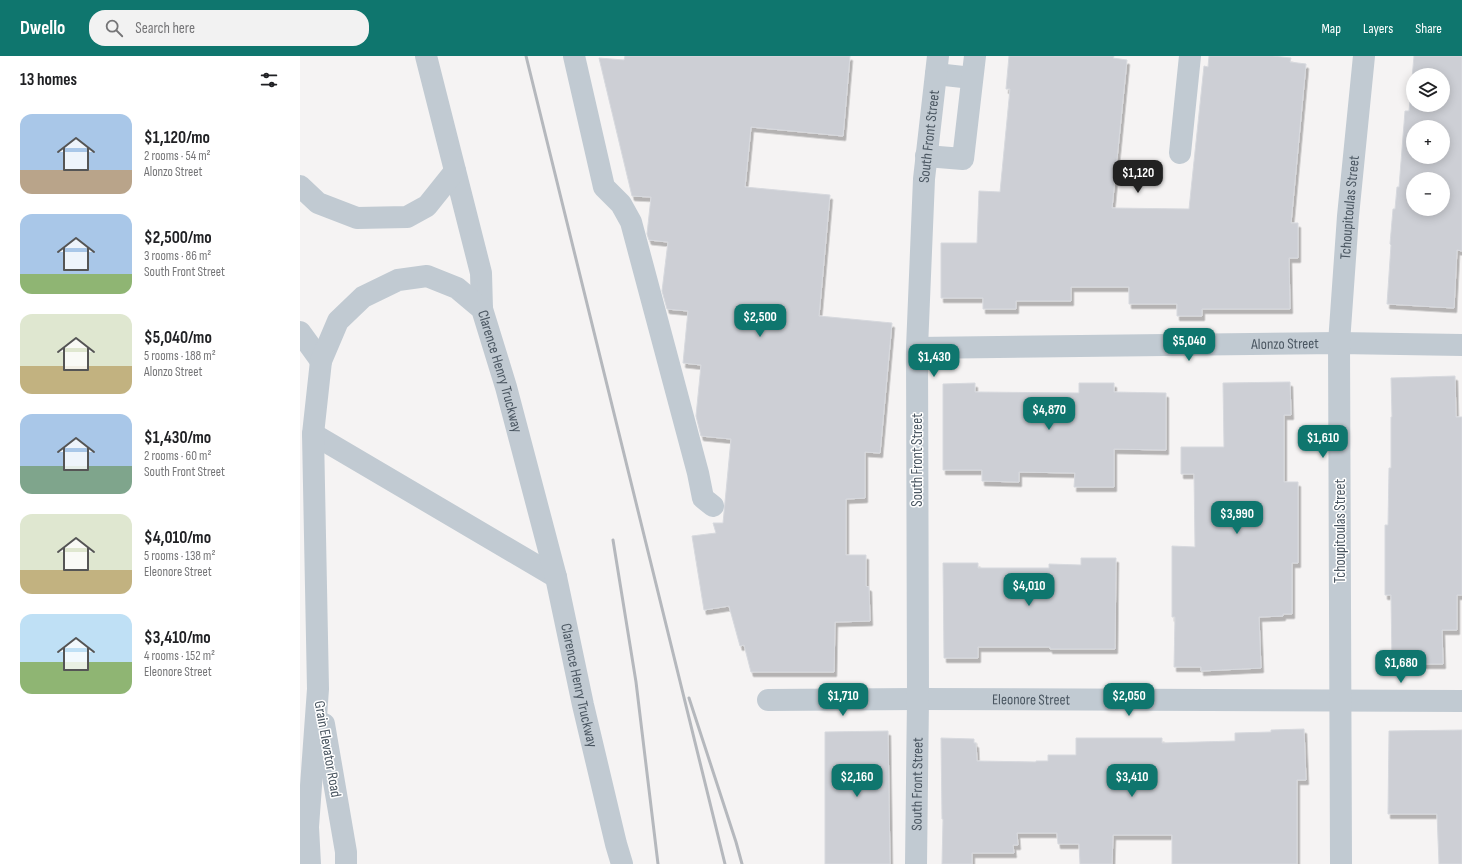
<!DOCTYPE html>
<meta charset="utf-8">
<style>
body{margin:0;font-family:"Sofia Sans Condensed",sans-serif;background:#f2f2f2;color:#202124;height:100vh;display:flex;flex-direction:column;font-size:15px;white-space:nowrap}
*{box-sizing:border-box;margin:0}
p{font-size:13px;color:#757577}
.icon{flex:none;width:22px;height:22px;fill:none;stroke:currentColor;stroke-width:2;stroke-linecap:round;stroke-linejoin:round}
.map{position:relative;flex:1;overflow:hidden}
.sheet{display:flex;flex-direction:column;background:#fff;width:300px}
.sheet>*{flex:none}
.tools{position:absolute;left:1106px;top:12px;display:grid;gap:8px}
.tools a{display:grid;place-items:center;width:44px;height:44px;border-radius:50%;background:#fff;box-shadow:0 2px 10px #0003;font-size:20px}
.price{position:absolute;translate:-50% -34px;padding:0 9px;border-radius:8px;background:#0f766e;color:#fff;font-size:13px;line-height:26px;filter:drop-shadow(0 1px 2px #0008)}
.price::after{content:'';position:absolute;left:50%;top:24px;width:12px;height:9px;margin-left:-6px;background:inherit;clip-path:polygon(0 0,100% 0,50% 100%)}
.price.active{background:#222;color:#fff}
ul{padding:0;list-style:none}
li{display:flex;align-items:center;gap:12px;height:100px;padding:0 20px}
li span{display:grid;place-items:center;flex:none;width:112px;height:80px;border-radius:12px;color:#555}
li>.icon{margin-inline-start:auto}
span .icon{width:48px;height:48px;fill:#fffc;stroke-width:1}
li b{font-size:17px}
h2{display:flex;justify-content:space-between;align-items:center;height:48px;padding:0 20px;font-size:17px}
header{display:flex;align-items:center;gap:24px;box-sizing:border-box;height:56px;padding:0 20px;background:#0f766e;color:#fff}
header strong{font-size:19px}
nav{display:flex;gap:22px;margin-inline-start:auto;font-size:14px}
.search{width:280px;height:36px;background:#f2f2f2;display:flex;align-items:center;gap:10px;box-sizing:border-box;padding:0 14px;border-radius:16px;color:#757577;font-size:15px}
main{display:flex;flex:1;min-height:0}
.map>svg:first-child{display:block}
.building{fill:#cdcfd5;stroke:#d7d9de;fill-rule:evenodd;filter:url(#shadow)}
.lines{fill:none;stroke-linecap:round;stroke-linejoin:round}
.minor{stroke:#c1cad2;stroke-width:22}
.rail{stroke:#b5b8bd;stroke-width:3}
.labels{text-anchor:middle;stroke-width:3;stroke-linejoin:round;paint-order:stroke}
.street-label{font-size:15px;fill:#4a5661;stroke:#fff}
</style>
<header>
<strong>Dwello</strong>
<div class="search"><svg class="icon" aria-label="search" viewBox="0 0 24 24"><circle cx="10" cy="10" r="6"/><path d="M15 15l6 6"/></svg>Search here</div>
<nav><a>Map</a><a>Layers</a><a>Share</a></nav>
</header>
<main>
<section class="sheet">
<h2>13 homes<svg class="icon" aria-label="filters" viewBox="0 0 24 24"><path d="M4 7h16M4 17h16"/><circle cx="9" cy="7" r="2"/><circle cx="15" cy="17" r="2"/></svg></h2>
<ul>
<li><span style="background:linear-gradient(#a9c7e8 70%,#b9a48a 0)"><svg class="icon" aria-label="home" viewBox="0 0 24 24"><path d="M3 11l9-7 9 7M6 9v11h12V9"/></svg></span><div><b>$1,120/mo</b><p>2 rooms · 54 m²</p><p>Alonzo Street</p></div></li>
<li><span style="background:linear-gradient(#a9c7e8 75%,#8fb573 0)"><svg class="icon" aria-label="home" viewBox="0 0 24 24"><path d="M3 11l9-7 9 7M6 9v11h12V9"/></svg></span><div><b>$2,500/mo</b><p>3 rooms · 86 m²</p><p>South Front Street</p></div></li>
<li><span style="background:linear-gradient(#dfe7d0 65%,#c2b280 0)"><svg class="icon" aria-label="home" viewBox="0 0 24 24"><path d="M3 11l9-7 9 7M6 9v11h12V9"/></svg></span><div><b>$5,040/mo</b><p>5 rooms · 188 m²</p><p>Alonzo Street</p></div></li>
<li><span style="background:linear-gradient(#a9c7e8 65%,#7fa58c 0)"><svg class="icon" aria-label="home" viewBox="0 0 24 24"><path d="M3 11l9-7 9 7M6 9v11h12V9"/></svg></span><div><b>$1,430/mo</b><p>2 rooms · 60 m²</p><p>South Front Street</p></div></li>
<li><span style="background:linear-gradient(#dfe7d0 70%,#c2b280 0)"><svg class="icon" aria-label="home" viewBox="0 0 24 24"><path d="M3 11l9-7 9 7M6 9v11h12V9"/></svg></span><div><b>$4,010/mo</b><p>5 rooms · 138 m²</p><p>Eleonore Street</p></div></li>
<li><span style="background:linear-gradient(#bfe0f5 60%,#8fb573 0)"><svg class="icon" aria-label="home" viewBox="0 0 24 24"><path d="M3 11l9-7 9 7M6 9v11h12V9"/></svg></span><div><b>$3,410/mo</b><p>4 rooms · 152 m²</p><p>Eleonore Street</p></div></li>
</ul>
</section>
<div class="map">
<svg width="1162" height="808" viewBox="0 0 1162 808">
<defs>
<filter id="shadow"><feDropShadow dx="2.5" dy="4.5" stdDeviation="0" flood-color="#0004"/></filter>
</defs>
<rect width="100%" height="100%" fill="#f5f3f3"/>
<path class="building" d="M 325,0 L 550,0 L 543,80 L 451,71 L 445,131 L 530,139 L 519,260 L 592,267 L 580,397 L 565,396 L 565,442 L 546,443 L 546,499 L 566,499 L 566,530 L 569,531 L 570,565 L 535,566 L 534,616 L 451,616 L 444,589 L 440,590 L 429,550 L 404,554 L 392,480 L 416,477 L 413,467 L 423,467 L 431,383 L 401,380 L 396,360 L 401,309 L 383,307 L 388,255 L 367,253 L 362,235 L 368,186 L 349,184 L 347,178 L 351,141 L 332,140 L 299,2 L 324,4 Z
M 709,0 L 814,0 L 813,2 L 827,4 L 812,152 L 889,153 L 904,10 L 908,11 L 909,0 L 973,0 L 991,2 L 990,6 L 1006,8 L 991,167 L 998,167 L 998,202 L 989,202 L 990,253 L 902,253 L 902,260 L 877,260 L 877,248 L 829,248 L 829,231 L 771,231 L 771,245 L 716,245 L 716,253 L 683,253 L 683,242 L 641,242 L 641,187 L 677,187 L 679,135 L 700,136 L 710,33 L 706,33 Z
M 1114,0 L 1162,0 L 1162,195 L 1157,194 L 1154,252 L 1087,248 L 1091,189 L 1090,188 L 1093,153 L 1095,153 L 1097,131 L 1099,131 L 1105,55 L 1109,55 ZM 1113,19 L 1143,19 L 1143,49 L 1113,49 ZM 1113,71 L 1143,71 L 1143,101 L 1113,101 ZM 1113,123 L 1143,123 L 1143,153 L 1113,153 Z
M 1155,320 L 1156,361 L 1162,361 L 1162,539 L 1157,539 L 1157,574 L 1142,574 L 1143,608 L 1092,608 L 1091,539 L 1085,539 L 1085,469 L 1088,469 L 1089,412 L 1091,412 L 1091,361 L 1092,361 L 1091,322 Z
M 990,326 L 991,359 L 984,359 L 984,426 L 998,426 L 998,507 L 992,507 L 992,558 L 983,558 L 983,560 L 959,561 L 961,612 L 901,615 L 901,611 L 874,611 L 875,561 L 872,561 L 872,490 L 895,491 L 894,418 L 881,418 L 881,391 L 924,391 L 923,327 Z
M 675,327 L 675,336 L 779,337 L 779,327 L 814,327 L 814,336 L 866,337 L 866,394 L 814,393 L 814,431 L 774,431 L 775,417 L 719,416 L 719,426 L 682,425 L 682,414 L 643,414 L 643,328 Z
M 781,502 L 816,502 L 815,593 L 750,593 L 750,591 L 678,591 L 678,602 L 644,602 L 643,507 L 678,507 L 678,512 L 749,512 L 749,508 L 781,509 Z
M 1004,673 L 1006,724 L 997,724 L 997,808 L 872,808 L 872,779 L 813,779 L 812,808 L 780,808 L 779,788 L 758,788 L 757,777 L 717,777 L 718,789 L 713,789 L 714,797 L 672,797 L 672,808 L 642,808 L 643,763 L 642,763 L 641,682 L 674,683 L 674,687 L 676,687 L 677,705 L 736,706 L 736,705 L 748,705 L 748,699 L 776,699 L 776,682 L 862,682 L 862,687 L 935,685 L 935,677 L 971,676 L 971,674 Z
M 1162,674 L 1162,808 L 1139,808 L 1137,758 L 1088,758 L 1089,675 Z
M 588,675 L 590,808 L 525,808 L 525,676 Z"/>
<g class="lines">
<g class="minor">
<path d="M 126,0 L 181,217 L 182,253"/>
<path d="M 274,0 L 304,131 L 321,148 L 331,166 L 398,417 L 403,442 L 413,450"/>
<path d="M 636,18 L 672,22"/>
<path d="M 880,97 L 890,0"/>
<path d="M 626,100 L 663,103 L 675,0"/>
<path d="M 0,130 L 18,147 L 57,162 L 107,161 L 127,150 L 155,115"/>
<path d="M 0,276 L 21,305"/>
<path id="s1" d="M 617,292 L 1039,287 L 1162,289"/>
<path d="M 13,378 L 256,521"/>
<path id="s2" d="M 468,644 L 618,643 L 1162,645"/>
<path d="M 24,668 L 46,796 L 46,808"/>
<path id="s3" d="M 10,808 L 8,771 L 18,633 L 13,378 L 21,305 L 38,265 L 63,241 L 98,224 L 127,220 L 157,232 L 182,253 L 206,331 L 256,521 L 283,649 L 316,788 L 322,808"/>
<path id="s4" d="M 616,808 L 618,643 L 617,292 L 624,123 L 638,0"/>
<path id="s5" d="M 1041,808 L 1039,287 L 1048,160 L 1064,0"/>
</g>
<path class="rail" d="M 226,0 L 425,808
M 313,484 L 336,626 L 358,808
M 389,642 L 436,786 L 442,808"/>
</g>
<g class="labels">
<g class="street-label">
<text dy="5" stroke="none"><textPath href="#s4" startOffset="728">South Front Street</textPath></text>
<text dy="5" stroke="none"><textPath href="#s5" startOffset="657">Tchoupitoulas Street</textPath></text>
<text dy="5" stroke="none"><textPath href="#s1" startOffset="368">Alonzo Street</textPath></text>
<text dy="5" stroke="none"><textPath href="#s3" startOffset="780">Clarence Henry Truckway</textPath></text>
<text transform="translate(617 404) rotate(-90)" y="5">South Front Street</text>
<text transform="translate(1040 475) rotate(-90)" y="5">Tchoupitoulas Street</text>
<text dy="5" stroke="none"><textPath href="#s3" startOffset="1104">Clarence Henry Truckway</textPath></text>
<text dy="5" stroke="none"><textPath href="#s2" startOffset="263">Eleonore Street</textPath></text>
<text transform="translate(28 693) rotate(80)" y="5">Grain Elevator Road</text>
<text dy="5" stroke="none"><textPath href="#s4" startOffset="80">South Front Street</textPath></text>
</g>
</g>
</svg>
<div class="tools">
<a><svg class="icon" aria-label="layers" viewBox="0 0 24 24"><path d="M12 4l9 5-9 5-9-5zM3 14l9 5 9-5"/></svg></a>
<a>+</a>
<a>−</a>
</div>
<b class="price active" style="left:838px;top:138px">$1,120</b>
<b class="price" style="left:460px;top:282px">$2,500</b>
<b class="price" style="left:889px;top:306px">$5,040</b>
<b class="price" style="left:634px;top:322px">$1,430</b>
<b class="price" style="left:749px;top:375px">$4,870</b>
<b class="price" style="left:1023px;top:403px">$1,610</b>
<b class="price" style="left:937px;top:479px">$3,990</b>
<b class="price" style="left:729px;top:551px">$4,010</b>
<b class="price" style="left:1101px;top:628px">$1,680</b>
<b class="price" style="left:543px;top:661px">$1,710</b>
<b class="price" style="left:829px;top:661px">$2,050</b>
<b class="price" style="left:557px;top:742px">$2,160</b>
<b class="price" style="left:832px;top:742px">$3,410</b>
</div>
</main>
